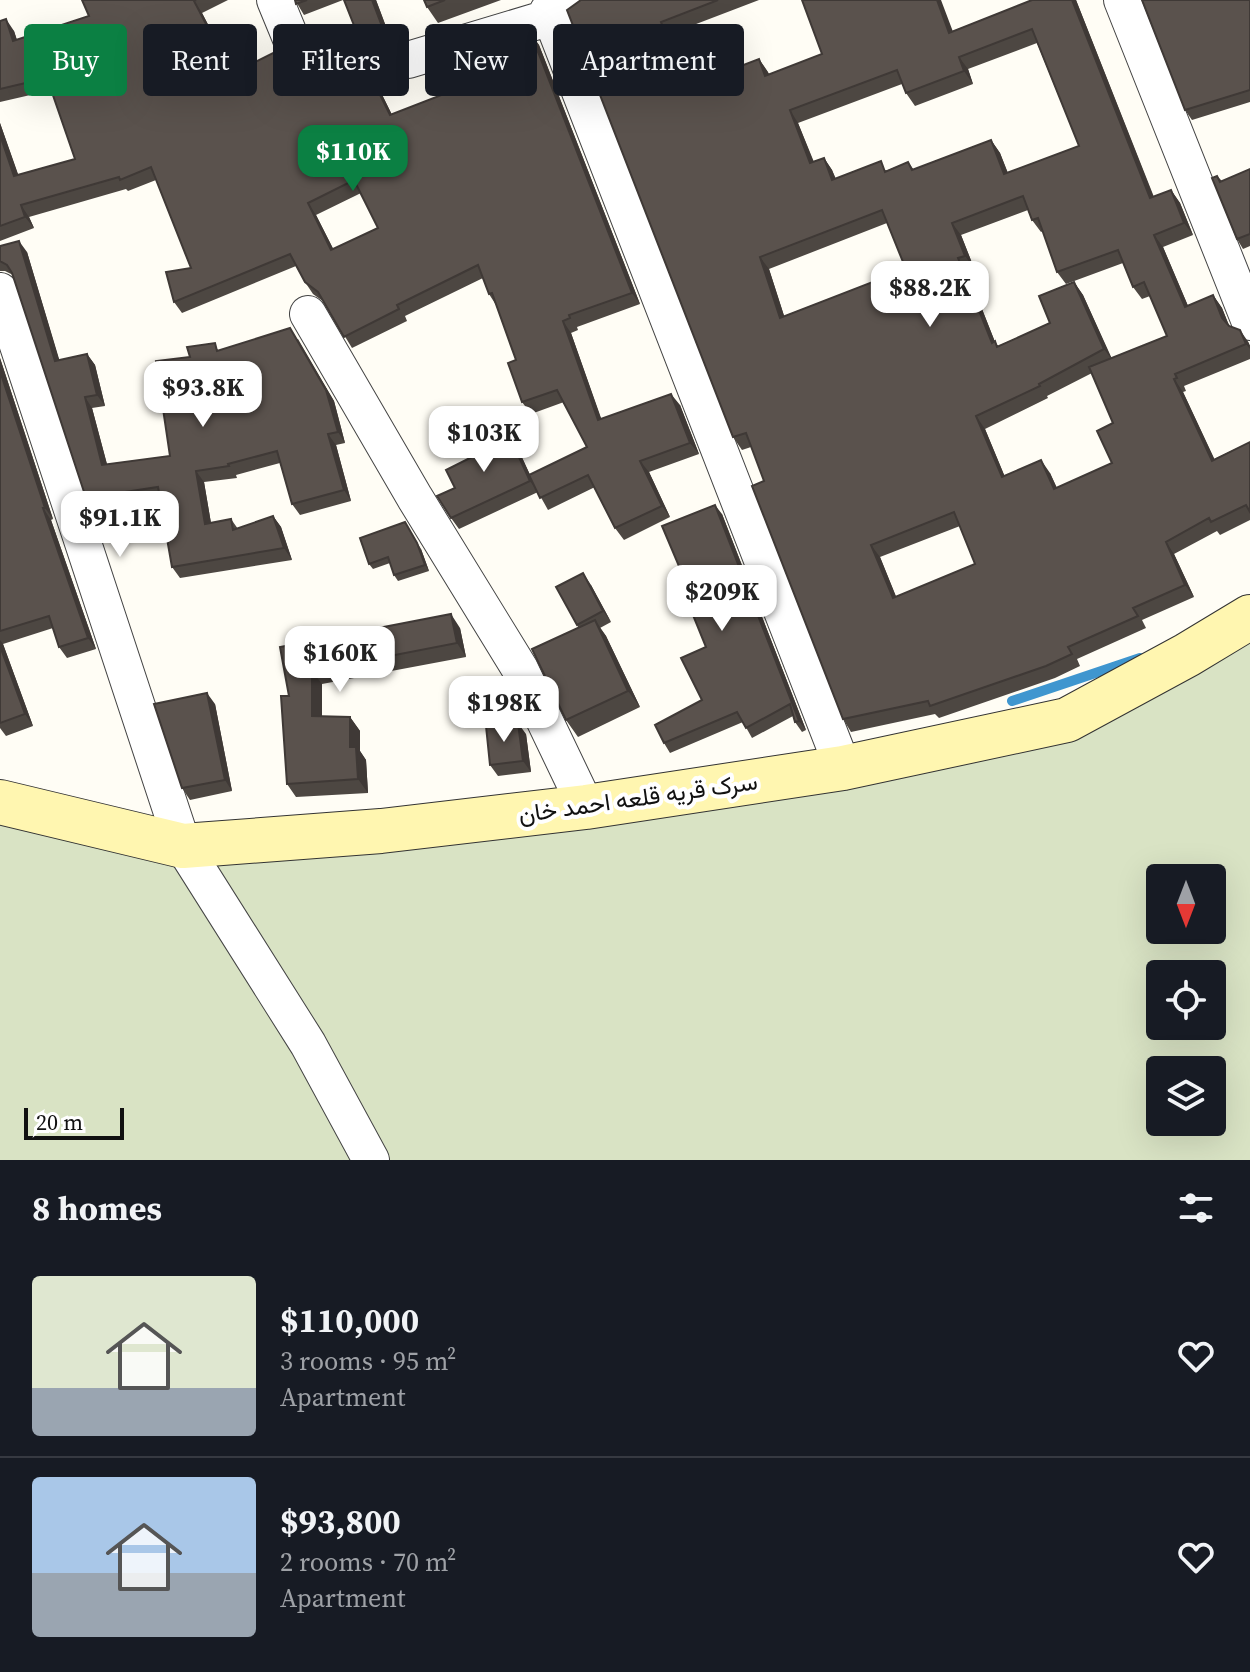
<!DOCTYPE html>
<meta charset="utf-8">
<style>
body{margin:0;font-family:"Source Serif 4",Vazirmatn,serif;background:#20242c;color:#f1f3f6;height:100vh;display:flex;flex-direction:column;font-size:30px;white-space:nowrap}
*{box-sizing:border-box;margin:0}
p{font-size:26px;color:#9ea1a6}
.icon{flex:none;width:44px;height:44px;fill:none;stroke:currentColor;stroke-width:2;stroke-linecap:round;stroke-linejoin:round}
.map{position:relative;height:1160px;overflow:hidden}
.details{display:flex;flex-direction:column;background:#171b24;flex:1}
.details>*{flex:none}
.hud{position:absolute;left:24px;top:24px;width:800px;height:72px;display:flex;gap:16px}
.needle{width:52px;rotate:180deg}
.tools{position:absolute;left:1146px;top:864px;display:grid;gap:16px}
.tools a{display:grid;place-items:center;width:80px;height:80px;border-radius:8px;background:#171b24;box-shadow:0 8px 32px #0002;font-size:40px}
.scale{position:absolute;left:24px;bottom:20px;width:100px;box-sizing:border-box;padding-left:8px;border:4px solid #111;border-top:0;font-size:22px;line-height:28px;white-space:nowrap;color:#111;-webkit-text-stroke:6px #fff;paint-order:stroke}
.price{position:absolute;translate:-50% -68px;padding:0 18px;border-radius:16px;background:#fff;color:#222;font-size:26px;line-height:52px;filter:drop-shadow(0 2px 4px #0008)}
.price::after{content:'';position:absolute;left:50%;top:48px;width:24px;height:18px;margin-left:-12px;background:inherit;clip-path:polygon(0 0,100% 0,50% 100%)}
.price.active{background:#0b8043;color:#fff}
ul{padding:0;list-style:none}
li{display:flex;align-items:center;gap:24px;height:200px;padding:0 32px}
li+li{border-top:2px solid #363941}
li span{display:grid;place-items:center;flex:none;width:224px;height:160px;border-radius:8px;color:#555}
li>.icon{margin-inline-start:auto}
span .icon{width:96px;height:96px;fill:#fffc;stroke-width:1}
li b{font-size:34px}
h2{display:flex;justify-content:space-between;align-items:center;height:96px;padding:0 32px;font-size:34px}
.chip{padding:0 28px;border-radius:8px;background:#171b24;box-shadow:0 8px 32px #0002;font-size:28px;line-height:72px}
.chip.active{background:#0b8043;color:#fff}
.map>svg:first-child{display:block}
.cemetery{fill:#d9e3c4;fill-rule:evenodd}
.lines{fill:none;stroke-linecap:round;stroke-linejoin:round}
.stream{stroke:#3f96cf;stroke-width:10}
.street-casing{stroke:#444;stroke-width:38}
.secondary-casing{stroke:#333;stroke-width:46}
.street{stroke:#fff;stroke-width:36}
.secondary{stroke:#fff6b0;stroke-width:44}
.wall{fill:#4d4742;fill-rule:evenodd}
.shaded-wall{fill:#3f3936}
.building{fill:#5a524d;stroke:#3f3936;stroke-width:2;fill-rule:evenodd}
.labels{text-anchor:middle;stroke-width:8;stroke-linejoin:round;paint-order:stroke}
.street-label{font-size:24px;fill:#111;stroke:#fff}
</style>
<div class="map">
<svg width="1250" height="1160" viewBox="0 0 1250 1160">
<rect width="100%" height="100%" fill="#fffdf5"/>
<path class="cemetery" d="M 1250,617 L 1250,1160 L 0,1160 L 0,802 L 183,846 L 1067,720 ZM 1160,878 L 1212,878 L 1212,930 L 1160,930 ZM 1160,974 L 1212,974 L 1212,1026 L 1160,1026 ZM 1160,1070 L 1212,1070 L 1212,1122 L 1160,1122 Z"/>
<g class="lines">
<path class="stream" d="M 1012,701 L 1140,658"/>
<defs>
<path id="street" d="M 275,0 L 296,51
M 1122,0 L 1250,322
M 551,17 L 843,768
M 408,60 L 551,17 L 548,11 L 574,0
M 0,291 L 183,846 L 308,1044 L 371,1160
M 308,314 L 415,498 L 520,669 L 586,807"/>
<path id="secondary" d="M 0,802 L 183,846 L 381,831 L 586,807 L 843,768 L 1067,720 L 1187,655 L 1250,617"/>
</defs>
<use href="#street" class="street-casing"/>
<use href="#secondary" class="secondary-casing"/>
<use href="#street" class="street"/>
<use href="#secondary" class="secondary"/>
</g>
<path class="wall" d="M 82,0 L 228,0 L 202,13 L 233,73 L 288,60 L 292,65 L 359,48 L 392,115 L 470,84 L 531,34 L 539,45 L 640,304 L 577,327 L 578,330 L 571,333 L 601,419 L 680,405 L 699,454 L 649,472 L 670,517 L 624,540 L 615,528 L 595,487 L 548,510 L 538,492 L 459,529 L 451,518 L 455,488 L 513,438 L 530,475 L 587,447 L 564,402 L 531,414 L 522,402 L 516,360 L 496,305 L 489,294 L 483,278 L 405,316 L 407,321 L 352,348 L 324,302 L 313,294 L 305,282 L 296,266 L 182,313 L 174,302 L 191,268 L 156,180 L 128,191 L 126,189 L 29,217 L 34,228 L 0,241 L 0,123 L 18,175 L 75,159 L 52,90 L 0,102 L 0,21 L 14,31 L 17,40 L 89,16 ZM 361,193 L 378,228 L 333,249 L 316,215 Z
M 295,0 L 343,0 L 304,15 Z
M 376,0 L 391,40 L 366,49 L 359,38 Z
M 424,0 L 501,0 L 438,23 L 427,7 Z
M 581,0 L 759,0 L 670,34 L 690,85 L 759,59 L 769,74 L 953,31 L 1032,0 L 1076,0 L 1154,197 L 1171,190 L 1180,203 L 1193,235 L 1163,247 L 1188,306 L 1213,295 L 1222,308 L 1229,326 L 1250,345 L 1250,359 L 1184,386 L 1186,391 L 1183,392 L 1214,459 L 1250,442 L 1250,520 L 1220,535 L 1217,531 L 1174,554 L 1194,597 L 1142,620 L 1146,628 L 1077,659 L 1080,666 L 1055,678 L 939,718 L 935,714 L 851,732 L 843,719 L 764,481 L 751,447 L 742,450 L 733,437 ZM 1037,43 L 1079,146 L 1008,173 L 1000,153 L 991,140 L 914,170 L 908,162 L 888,170 L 836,179 L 832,170 L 824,158 L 814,162 L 798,123 L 902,84 L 906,93 L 915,106 L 973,84 L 968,69 ZM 1028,210 L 1032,220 L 1041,232 L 1043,231 L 1057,272 L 1066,284 L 1123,263 L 1133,287 L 1142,299 L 1150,296 L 1167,336 L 1111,358 L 1083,295 L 1074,282 L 1050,323 L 998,346 L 995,342 L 967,271 L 974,268 L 961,235 ZM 887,223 L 903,262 L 891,275 L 784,316 L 769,269 ZM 1092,373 L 1113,423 L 1112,463 L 1057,488 L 1050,473 L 1004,475 L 985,429 L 1048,398 L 1047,396 ZM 960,526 L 975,564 L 896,597 L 880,557 Z
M 1250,0 L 1250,102 L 1192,120 L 1185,110 Z
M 1250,169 L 1250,246 L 1243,249 L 1237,239 L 1217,176 L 1222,181 Z
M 0,246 L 27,252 L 59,360 L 87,354 L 95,365 L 105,406 L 92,408 L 107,464 L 170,456 L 190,357 L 220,350 L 298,339 L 334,401 L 345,443 L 336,445 L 351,501 L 300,515 L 292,504 L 280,463 L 236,475 L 237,478 L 204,482 L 211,523 L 231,519 L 238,529 L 273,516 L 281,527 L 292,560 L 180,578 L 172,567 L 160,499 L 94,509 L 86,498 L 13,275 L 5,271 L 0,271 Z
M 0,358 L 53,519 L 51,520 L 96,649 L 67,658 L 59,647 L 53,628 L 3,644 L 33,726 L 6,736 L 0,728 Z
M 722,514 L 806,730 L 802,732 L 795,722 L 793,716 L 752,738 L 743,722 L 670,753 L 664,743 L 702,700 L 706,647 L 687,585 Z
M 360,538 L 421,549 L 429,571 L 398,581 L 394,575 L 390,563 L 373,569 L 369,564 Z
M 591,585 L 611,622 L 600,628 L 606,636 L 640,707 L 578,737 L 566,720 L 578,627 L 556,587 Z
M 460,628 L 466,657 L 322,684 L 322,716 L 350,717 L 360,731 L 360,751 L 366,760 L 368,793 L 296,797 L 287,784 L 289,696 L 280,647 Z
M 215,704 L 232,791 L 190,800 L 182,788 Z
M 526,734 L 531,772 L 498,776 L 490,765 Z"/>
<path class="shaded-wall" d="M 372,0 L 376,0 L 391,40 L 383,29 Z
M 937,0 L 941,0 L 958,45 L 949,33 Z
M 1072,0 L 1076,0 L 1159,211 L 1150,198 Z
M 194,1 L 202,13 L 240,85 L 232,74 Z
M 6,19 L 14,31 L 21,53 L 13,41 Z
M 661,22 L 670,34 L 695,99 L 686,87 Z
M 531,34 L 539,45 L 640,304 L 632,293 Z
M 351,36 L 359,48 L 398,127 L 390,115 Z
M 959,57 L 968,69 L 973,84 L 964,71 Z
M 759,59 L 768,72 L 774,88 L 765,76 Z
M 790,110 L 798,123 L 819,176 L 810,163 Z
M 0,123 L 23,188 L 14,176 L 0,135 Z
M 991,140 L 1000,153 L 1013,187 L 1004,174 Z
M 824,158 L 832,170 L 841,193 L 832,180 Z
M 1171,190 L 1180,203 L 1193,235 L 1184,223 Z
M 308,203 L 316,215 L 340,262 L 331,250 Z
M 21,205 L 29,217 L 34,228 L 25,217 Z
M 952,223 L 961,235 L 974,268 L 965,256 Z
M 1154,235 L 1163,247 L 1194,320 L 1185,307 Z
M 19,241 L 27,252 L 63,372 L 55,361 Z
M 760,257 L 769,269 L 789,331 L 780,318 Z
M 958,258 L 967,271 L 995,342 L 1006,359 L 992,343 Z
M 1074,282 L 1083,295 L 1113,361 L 1104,349 Z
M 1213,295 L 1222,308 L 1231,330 L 1222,318 Z
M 563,321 L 571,333 L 606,432 L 598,420 Z
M 290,328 L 334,401 L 345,443 L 338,432 Z
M 1240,330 L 1249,343 L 1250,349 L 1246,344 Z
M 87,354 L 95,365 L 105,406 L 97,395 Z
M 0,358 L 53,519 L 45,508 L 0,371 Z
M 1174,379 L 1183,392 L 1221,473 L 1212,461 Z
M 671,394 L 680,405 L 699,454 L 690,443 Z
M 85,397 L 92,408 L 110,476 L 102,465 Z
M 976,416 L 985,429 L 1010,489 L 1002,477 Z
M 505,427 L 513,438 L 538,492 L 530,481 Z
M 328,434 L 336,445 L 351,501 L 344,490 Z
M 1041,460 L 1050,473 L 1063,502 L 1054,489 Z
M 640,461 L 649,472 L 670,517 L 662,506 Z
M 196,471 L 204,482 L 213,535 L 205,524 Z
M 715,505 L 722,514 L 806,730 L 799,721 Z
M 43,508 L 51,520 L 96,649 L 88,638 Z
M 273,516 L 281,527 L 292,560 L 284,548 Z
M 405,522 L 421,549 L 429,571 L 425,565 Z
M 1166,542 L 1174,554 L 1194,597 L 1185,585 Z
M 871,545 L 880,557 L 902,611 L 893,598 Z
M 583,573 L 591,585 L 611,622 L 603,611 Z
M 451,614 L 460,628 L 466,657 L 457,643 Z
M 595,620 L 606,636 L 640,707 L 628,691 Z
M 0,640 L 3,644 L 33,726 L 25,714 L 0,646 Z
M 312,671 L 322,684 L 322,730 L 312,716 Z
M 207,693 L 215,704 L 232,791 L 225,780 Z
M 350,717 L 360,731 L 360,751 L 366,760 L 368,793 L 358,779 L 350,747 Z
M 518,723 L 526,734 L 531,772 L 523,761 Z"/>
<path class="building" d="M 82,0 L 196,0 L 194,1 L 232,74 L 273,53 L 288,60 L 291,65 L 351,36 L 390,115 L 470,84 L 461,60 L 531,34 L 632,293 L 569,315 L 570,318 L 563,321 L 598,420 L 671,394 L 690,443 L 640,461 L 662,506 L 615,528 L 588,475 L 540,498 L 529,475 L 587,447 L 557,390 L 522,402 L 508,363 L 516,360 L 492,293 L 489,294 L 478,265 L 397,305 L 399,309 L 344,337 L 318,292 L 305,282 L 290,254 L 174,302 L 166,272 L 191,268 L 151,167 L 120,180 L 119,177 L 21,205 L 25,217 L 0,226 L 0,135 L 14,176 L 75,159 L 47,78 L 0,89 L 0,21 L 6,19 L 13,41 L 89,16 ZM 354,180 L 378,228 L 331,250 L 308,203 Z
M 295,0 L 307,0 L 296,4 Z
M 344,0 L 372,0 L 383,29 L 359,38 Z
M 424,0 L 445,0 L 427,7 Z
M 581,0 L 718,0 L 661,22 L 686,87 L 759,59 L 765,76 L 822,54 L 802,0 L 937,0 L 949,33 L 1032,0 L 1072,0 L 1150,198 L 1171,190 L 1184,223 L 1154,235 L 1185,307 L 1213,295 L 1222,318 L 1229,326 L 1240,330 L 1246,344 L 1175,374 L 1177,378 L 1174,379 L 1212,461 L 1250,442 L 1250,512 L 1246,505 L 1211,522 L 1209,518 L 1166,542 L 1185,585 L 1133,608 L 1138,616 L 1068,647 L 1072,654 L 1046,666 L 930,706 L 928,701 L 843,719 L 752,486 L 764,481 L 746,433 L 733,437 L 567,10 ZM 1032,29 L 1079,146 L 1004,174 L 991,140 L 912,170 L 908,162 L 885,172 L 881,161 L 832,180 L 824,158 L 810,163 L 790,110 L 897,70 L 906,93 L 964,71 L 959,57 ZM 1023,196 L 1032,220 L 1038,218 L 1057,272 L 1118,250 L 1133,287 L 1144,282 L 1167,336 L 1089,367 L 1113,423 L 1097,431 L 1112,463 L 1054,489 L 1041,460 L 1002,477 L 976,416 L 1040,386 L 1039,384 L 1104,349 L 1074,282 L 1039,296 L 1050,323 L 997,347 L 995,341 L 992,343 L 958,258 L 965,256 L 952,223 ZM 882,210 L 903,262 L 889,268 L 891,275 L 780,318 L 760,257 ZM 954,512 L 975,564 L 893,598 L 871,545 Z
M 1142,0 L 1250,0 L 1250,90 L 1185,110 Z
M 1250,169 L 1250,234 L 1237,239 L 1212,178 L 1217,176 L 1220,182 Z
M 19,241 L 55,361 L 87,354 L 97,395 L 85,397 L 102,465 L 170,456 L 156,361 L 190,357 L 187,347 L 215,343 L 217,351 L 290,328 L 326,390 L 338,432 L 328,434 L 344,490 L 292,504 L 277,451 L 228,464 L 229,466 L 196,471 L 205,524 L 231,519 L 233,530 L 273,516 L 284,548 L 172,567 L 158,487 L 86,498 L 12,273 L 7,265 L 0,261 L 0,246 Z
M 0,371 L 45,508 L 43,508 L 88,638 L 59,647 L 49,616 L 0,631 Z
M 505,427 L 530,481 L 451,518 L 437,496 L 455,488 L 446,470 L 474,456 L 468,444 Z
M 715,505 L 799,721 L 795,722 L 790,704 L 746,728 L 737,712 L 664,743 L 655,725 L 702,700 L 681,658 L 706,647 L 682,588 L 687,585 L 662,526 Z
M 405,522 L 417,543 L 425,565 L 394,575 L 388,557 L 369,564 L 360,538 Z
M 583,573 L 603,611 L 577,625 L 556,587 Z
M 451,614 L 457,643 L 312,671 L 312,716 L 350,717 L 350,747 L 356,747 L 358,779 L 287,784 L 281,696 L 289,696 L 280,647 Z
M 595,620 L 628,691 L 566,720 L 532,649 Z
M 0,646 L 25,714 L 0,723 Z
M 207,693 L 225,780 L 182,788 L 154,704 Z
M 518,723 L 523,761 L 490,765 L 486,726 Z"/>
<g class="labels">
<g class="street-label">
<text transform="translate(638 798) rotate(-8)" y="8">سرک قریه قلعه احمد خان</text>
</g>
</g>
</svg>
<div class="tools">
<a><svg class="needle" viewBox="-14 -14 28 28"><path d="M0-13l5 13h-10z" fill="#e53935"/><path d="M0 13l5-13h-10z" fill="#9ea1a6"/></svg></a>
<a><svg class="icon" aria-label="locate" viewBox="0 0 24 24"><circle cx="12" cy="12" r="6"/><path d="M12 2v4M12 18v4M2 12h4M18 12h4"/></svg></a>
<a><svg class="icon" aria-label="layers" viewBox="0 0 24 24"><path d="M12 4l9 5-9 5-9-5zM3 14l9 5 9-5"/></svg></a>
</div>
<div class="scale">20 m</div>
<b class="price active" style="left:353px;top:193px">$110K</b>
<b class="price" style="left:930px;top:329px">$88.2K</b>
<b class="price" style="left:203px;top:429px">$93.8K</b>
<b class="price" style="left:484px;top:474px">$103K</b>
<b class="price" style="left:120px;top:559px">$91.1K</b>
<b class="price" style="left:722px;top:633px">$209K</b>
<b class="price" style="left:340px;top:694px">$160K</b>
<b class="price" style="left:504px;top:744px">$198K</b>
<div class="hud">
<a class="chip active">Buy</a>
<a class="chip">Rent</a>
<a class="chip">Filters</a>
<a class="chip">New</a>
<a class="chip">Apartment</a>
</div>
</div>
<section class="details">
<h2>8 homes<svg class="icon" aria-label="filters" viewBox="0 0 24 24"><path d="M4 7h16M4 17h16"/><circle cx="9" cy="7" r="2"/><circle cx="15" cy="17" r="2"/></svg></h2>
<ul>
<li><span style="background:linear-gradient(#dfe7d0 70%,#9aa5b1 0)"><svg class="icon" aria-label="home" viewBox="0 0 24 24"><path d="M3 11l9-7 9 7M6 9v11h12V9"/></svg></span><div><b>$110,000</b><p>3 rooms · 95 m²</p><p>Apartment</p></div><svg class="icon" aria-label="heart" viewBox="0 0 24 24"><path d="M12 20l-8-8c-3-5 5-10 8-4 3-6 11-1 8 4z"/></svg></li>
<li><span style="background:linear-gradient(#a9c7e8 60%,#9aa5b1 0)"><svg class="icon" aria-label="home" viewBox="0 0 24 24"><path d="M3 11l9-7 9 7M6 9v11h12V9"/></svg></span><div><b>$93,800</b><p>2 rooms · 70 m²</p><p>Apartment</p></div><svg class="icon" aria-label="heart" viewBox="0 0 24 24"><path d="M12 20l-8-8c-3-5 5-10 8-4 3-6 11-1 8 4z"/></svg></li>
</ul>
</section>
